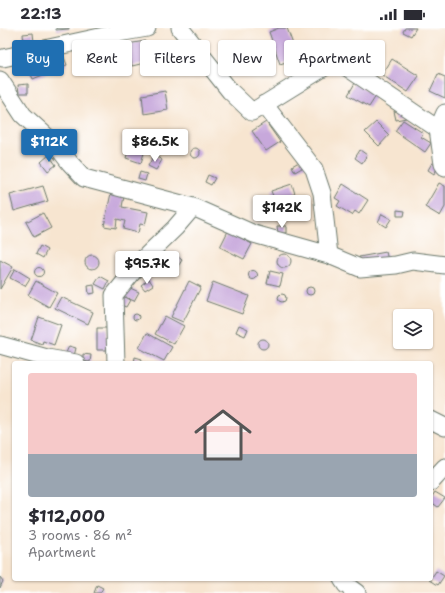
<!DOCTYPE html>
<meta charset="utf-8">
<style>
body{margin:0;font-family:"Shantell Sans",sans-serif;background:#f2f2f3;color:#2b2b33;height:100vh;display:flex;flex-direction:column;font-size:15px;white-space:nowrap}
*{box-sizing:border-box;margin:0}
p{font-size:13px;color:#7c7c81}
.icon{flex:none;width:22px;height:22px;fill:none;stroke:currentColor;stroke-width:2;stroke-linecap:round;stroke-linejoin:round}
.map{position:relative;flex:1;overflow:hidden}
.details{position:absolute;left:12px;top:333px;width:421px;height:220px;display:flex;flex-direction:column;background:#fff;border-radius:4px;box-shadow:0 1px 3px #0004}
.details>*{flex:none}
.hud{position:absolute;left:12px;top:12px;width:421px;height:36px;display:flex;gap:8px}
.fabs{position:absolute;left:393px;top:281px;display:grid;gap:8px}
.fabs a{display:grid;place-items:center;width:40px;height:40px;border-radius:4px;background:#fff;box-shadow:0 1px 3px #0004;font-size:20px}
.price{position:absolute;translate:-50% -34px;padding:0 9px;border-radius:4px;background:#fff;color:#222;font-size:13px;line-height:26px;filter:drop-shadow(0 1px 2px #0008)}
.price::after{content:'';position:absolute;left:50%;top:24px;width:12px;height:9px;margin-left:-6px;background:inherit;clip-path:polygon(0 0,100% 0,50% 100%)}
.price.selected{background:#1f6fb2;color:#fff}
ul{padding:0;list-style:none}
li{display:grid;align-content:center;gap:8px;height:212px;padding:0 16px}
li span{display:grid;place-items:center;height:124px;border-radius:4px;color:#555}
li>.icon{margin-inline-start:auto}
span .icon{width:72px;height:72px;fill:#fffc;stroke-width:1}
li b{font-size:17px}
.chip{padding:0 14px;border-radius:4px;background:#fff;box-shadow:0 1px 3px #0004;font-size:14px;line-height:36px}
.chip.selected{background:#1f6fb2;color:#fff}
.status{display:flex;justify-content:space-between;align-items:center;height:28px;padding:0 20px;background:#fff;direction:ltr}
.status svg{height:11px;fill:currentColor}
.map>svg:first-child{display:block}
.building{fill:#c7a8db}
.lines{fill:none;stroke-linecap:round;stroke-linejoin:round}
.minor-casing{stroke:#6b786b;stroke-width:19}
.minor{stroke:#fff;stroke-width:17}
</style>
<div class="status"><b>22:13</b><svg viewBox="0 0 49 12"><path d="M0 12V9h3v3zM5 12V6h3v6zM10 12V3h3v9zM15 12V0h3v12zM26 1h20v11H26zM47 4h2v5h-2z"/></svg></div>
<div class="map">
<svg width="445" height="565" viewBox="0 0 445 565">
<rect width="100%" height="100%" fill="#fff"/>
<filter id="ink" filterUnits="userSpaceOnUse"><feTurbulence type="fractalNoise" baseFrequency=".025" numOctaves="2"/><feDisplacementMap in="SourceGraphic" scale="8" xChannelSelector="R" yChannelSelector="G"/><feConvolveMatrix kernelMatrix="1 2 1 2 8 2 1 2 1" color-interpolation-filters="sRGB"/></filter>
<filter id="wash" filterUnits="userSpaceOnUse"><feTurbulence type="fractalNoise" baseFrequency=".012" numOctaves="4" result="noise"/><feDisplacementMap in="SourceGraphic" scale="16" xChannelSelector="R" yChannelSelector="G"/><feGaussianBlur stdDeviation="0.9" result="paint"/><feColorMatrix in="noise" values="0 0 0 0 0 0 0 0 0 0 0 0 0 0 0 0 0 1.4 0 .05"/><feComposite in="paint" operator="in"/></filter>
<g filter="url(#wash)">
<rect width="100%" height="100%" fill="#f7e5d0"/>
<g id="blocks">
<path class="building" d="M 56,0 L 69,0 L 69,1 L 56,2 Z
M 279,0 L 287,0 L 298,30 L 280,36 L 269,4 Z
M 405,0 L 416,0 L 411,8 L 403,4 Z
M 33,5 L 34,14 L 24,16 L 23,6 Z
M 101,12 L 104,25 L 81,30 L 78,17 Z
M 145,13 L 149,34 L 132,38 L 127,16 Z
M 187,20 L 191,30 L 184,32 L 181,23 Z
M 113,22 L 124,23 L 123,30 L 112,29 Z
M 62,24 L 67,37 L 33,51 L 27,38 Z
M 392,31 L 419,48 L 408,64 L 382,47 Z
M 438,46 L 445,49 L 445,70 L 430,63 Z
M 355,55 L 376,68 L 369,79 L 348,67 Z
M 28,56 L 28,65 L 19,65 L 18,57 Z
M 165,63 L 168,82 L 144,86 L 142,67 Z
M 404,82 L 406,90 L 396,92 L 394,83 Z
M 403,92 L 423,105 L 421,109 L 431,115 L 425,124 L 395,103 Z
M 266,94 L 280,114 L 266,123 L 252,103 Z
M 376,94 L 389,107 L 379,118 L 365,104 Z
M 132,110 L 147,115 L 141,135 L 126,130 Z
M 35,112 L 42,119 L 37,125 L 30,118 Z
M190 125a5 5 0 1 1 10 0a5 5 0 1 1-10 0Z
M 360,122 L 367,127 L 362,135 L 355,130 Z
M 49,127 L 56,137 L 48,143 L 41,134 Z
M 154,127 L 162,132 L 156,142 L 148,138 Z
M 304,131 L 307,137 L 295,144 L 292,138 Z
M 432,135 L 438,139 L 434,146 L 428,142 Z
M 140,144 L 147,146 L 145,153 L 138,151 Z
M 208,147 L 215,150 L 211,157 L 205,154 Z
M 439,155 L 445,158 L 445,179 L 440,188 L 425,179 Z
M 292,156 L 295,166 L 275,173 L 271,163 Z
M 343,156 L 368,172 L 359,186 L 355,183 L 352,187 L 337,178 L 340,173 L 335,170 Z
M 43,158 L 48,173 L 14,183 L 10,167 Z
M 111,165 L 124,168 L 122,179 L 148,184 L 145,197 L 140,196 L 138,205 L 123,201 L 125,193 L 117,191 L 116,200 L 104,198 Z
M 397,182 L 405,183 L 404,188 L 397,188 Z
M 43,185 L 51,200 L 34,209 L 26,194 Z
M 382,186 L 391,191 L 386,199 L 378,194 Z
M 277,198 L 286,198 L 286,205 L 278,205 Z
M 228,203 L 252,216 L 244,231 L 220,219 Z
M 40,218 L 47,222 L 43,230 L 36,226 Z
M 386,224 L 388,232 L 360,237 L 359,229 Z
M277 233a7 7 0 1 1 14 0a7 7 0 1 1-14 0Z
M85 234a7 7 0 1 1 14 0a7 7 0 1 1-14 0Z
M 177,228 L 182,232 L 177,240 L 171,236 Z
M 0,232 L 13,239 L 0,261 Z
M34.5 244a4.5 4.5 0 1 1 9 0a4.5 4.5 0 1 1-9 0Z
M 15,241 L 30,250 L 25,258 L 10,250 Z
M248.5 247a4.5 4.5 0 1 1 9 0a4.5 4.5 0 1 1-9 0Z
M 270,243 L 283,246 L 280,258 L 267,255 Z
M 100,248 L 109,253 L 105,261 L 95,256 Z
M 149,251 L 153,257 L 145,262 L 141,257 Z
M 36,253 L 57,265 L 49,279 L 28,267 Z
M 189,253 L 201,259 L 183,294 L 171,289 Z
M 213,254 L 249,268 L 242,286 L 206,273 Z
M 94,257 L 95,265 L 89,266 L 88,258 Z
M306 263a4 4 0 1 1 8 0a4 4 0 1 1-8 0Z
M 128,259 L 139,264 L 134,273 L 123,268 Z
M278 270a4 4 0 1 1 8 0a4 4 0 1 1-8 0Z
M 122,268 L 130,272 L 126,279 L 119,276 Z
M 61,269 L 93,284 L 88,296 L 55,280 Z
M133 289a3 3 0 1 1 6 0a3 3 0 1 1-6 0Z
M 165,288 L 184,298 L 174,316 L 155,306 Z
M 39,289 L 61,297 L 54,317 L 43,313 L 42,316 L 31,312 Z
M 239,297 L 248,301 L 245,308 L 236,304 Z
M 97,300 L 107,300 L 107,322 L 97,322 Z
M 147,305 L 172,319 L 164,333 L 139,320 Z
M258 316a5 5 0 1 1 10 0a5 5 0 1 1-10 0Z
M 69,318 L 76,320 L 74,328 L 66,325 Z
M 83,326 L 91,327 L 90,334 L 83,333 Z
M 135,329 L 142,331 L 141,335 L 134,335 Z
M 435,464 L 445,470 L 438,479 L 431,474 L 431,470 Z
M 436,543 L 444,548 L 438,557 L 430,552 Z
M 0,549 L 3,553 L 0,560 Z
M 97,557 L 103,560 L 100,565 L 94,565 Z"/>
</g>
</g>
<g filter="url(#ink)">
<use href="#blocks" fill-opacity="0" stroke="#6b786b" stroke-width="1"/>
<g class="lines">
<defs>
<path id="minor" d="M 180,0 L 230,63 L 252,84 L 336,32 L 438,101
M 118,5 L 147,0
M 3,30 L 118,5 L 117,0
M 0,52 L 23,87 L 56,117 L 70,135 L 84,150 L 193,179 L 254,206 L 329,227 L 360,240 L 396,237 L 413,233 L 445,237
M 264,76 L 314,141 L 322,165 L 329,227
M 445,85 L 438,101 L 443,136 L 445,139
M 0,317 L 47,330 L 76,335
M 116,335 L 114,267 L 145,229 L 175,200 L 193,179
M 431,392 L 445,399
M 431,454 L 445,439
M 342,551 L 346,557 L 357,565"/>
</defs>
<use href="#minor" class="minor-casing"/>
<use href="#minor" class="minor"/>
</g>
</g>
</svg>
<div class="fabs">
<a><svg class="icon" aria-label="layers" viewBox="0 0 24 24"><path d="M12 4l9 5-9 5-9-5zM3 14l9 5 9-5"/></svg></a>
</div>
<b class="price selected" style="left:49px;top:135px">$112K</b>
<b class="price" style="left:155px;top:135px">$86.5K</b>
<b class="price" style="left:282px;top:201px">$142K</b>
<b class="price" style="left:147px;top:257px">$95.7K</b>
<div class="hud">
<a class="chip selected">Buy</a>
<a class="chip">Rent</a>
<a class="chip">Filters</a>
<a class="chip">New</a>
<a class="chip">Apartment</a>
</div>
<section class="details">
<ul>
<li><span style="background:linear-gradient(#f6c9c9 65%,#9aa5b1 0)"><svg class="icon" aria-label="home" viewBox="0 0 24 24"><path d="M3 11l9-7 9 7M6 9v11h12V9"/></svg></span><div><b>$112,000</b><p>3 rooms · 86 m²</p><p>Apartment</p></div></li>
</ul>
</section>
</div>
